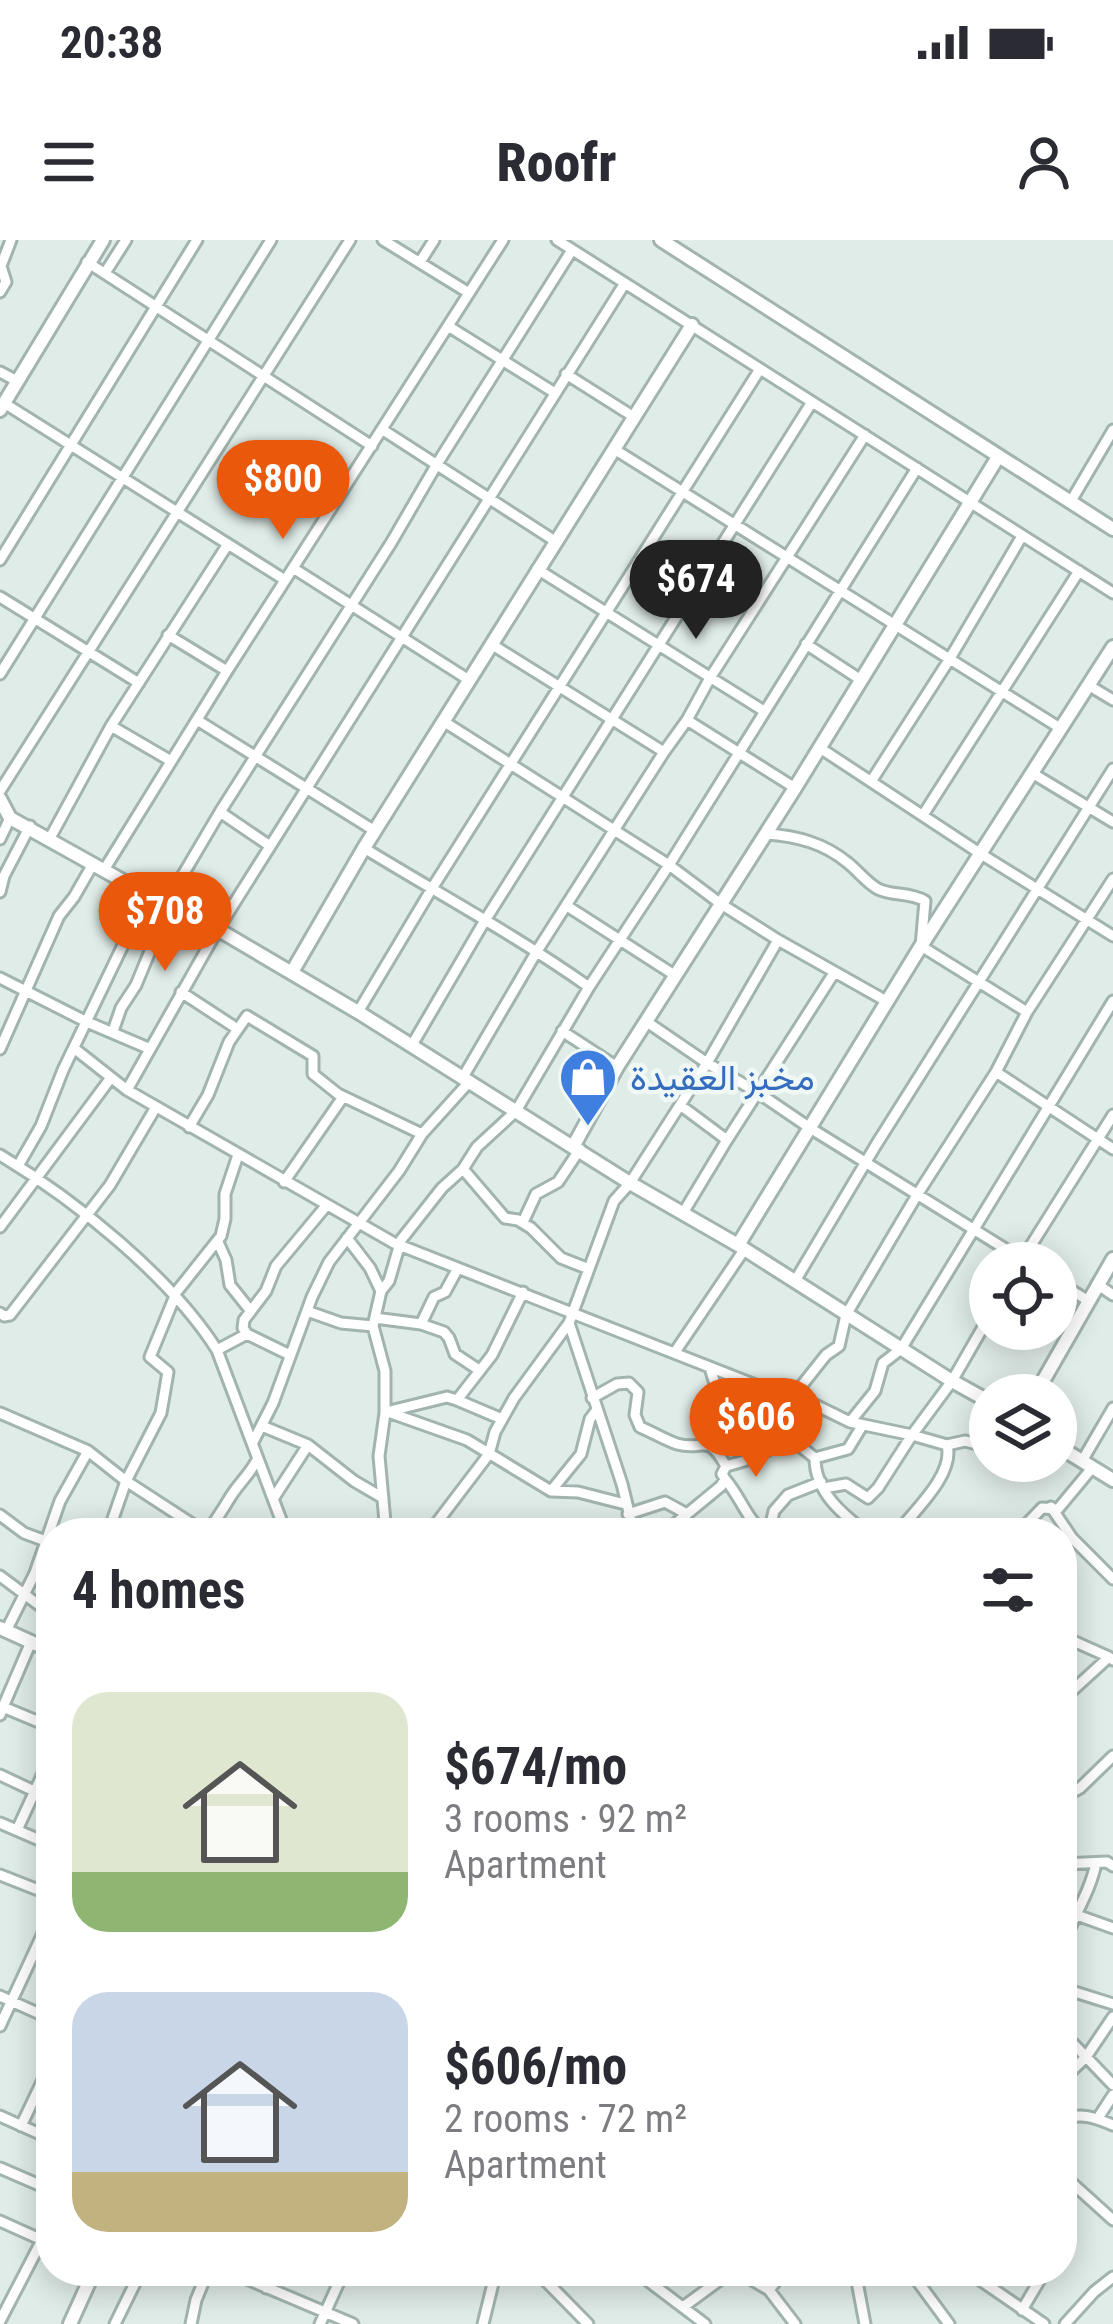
<!DOCTYPE html>
<meta charset="utf-8">
<style>
body{margin:0;font-family:"Roboto Condensed",Vazirmatn,sans-serif;background:#f7f7f7;color:#2b2b33;height:100vh;display:flex;flex-direction:column;font-size:45px;white-space:nowrap}
*{box-sizing:border-box;margin:0}
p{font-size:39px;color:#7c7c81}
.icon{flex:none;width:66px;height:66px;fill:none;stroke:currentColor;stroke-width:2;stroke-linecap:round;stroke-linejoin:round}
.map{position:relative;flex:1;overflow:hidden}
.sheet{position:absolute;left:36px;top:1278px;width:1041px;height:768px;display:flex;flex-direction:column;background:#fff;border-radius:48px;box-shadow:0 6px 30px #0003}
.sheet>*{flex:none}
.tools{position:absolute;left:969px;top:1002px;display:grid;gap:24px}
.tools a{display:grid;place-items:center;width:108px;height:108px;border-radius:50%;background:#fff;box-shadow:0 6px 30px #0003;font-size:60px}
.price{position:absolute;translate:-50% -102px;padding:0 27px;border-radius:42px;background:#ea580c;color:#fff;font-size:39px;line-height:78px;filter:drop-shadow(0 3px 6px #0008)}
.price::after{content:'';position:absolute;left:50%;top:72px;width:36px;height:27px;margin-left:-18px;background:inherit;clip-path:polygon(0 0,100% 0,50% 100%)}
.price.current{background:#222;color:#fff}
ul{padding:0;list-style:none}
li{display:flex;align-items:center;gap:36px;height:300px;padding:0 36px}
li span{display:grid;place-items:center;flex:none;width:336px;height:240px;border-radius:36px;color:#555}
li>.icon{margin-inline-start:auto}
span .icon{width:144px;height:144px;fill:#fffc;stroke-width:1}
li b{font-size:51px}
h2{display:flex;justify-content:space-between;align-items:center;height:144px;padding:0 36px;font-size:51px}
.status{display:flex;justify-content:space-between;align-items:center;height:84px;padding:0 60px;background:#fff;direction:ltr}
.status svg{height:33px;fill:currentColor}
header{display:flex;justify-content:space-between;align-items:center;height:156px;padding:0 36px;background:#fff;font-size:54px;font-weight:800}
.map>svg:first-child{display:block}
.lines{fill:none;stroke-linecap:round;stroke-linejoin:round}
.minor-casing{stroke:#a2b4b0;stroke-width:15}
.tertiary-casing{stroke:#a2b4b0;stroke-width:18}
.minor{stroke:#fff;stroke-width:9}
.tertiary{stroke:#fff;stroke-width:12}
.labels{text-anchor:middle;stroke-width:9;stroke-linejoin:round;paint-order:stroke}
.shop-label{font-size:36px;fill:#366cbe;stroke:#f0f8f5;text-anchor:start}
</style>
<div class="status"><b>20:38</b><svg viewBox="0 0 49 12"><path d="M0 12V9h3v3zM5 12V6h3v6zM10 12V3h3v9zM15 12V0h3v12zM26 1h20v11H26zM47 4h2v5h-2z"/></svg></div>
<header><svg class="icon" aria-label="menu" viewBox="0 0 24 24"><path d="M4 6h16M4 12h16M4 18h16"/></svg>Roofr<svg class="icon" aria-label="person" viewBox="0 0 24 24"><circle cx="12" cy="8" r="4"/><path d="M4 21q1-7 8-7t8 7"/></svg></header>
<div class="map">
<svg width="1113" height="2084" viewBox="0 0 1113 2084">
<rect width="100%" height="100%" fill="#e0ece8"/>
<g class="lines">
<defs>
<path id="minor" d="M 383,0 L 469,53
M 557,0 L 1113,353
M 87,22 L 372,206
M 420,22 L 434,0
M 105,33 L 126,0
M 0,52 L 6,42 L 1,26 L 11,0
M 448,86 L 555,153
M 0,132 L 17,141
M 566,134 L 634,177
M 4,163 L 285,340
M 383,190 L 555,301
M 614,209 L 1060,488
M 1071,261 L 1113,190
M 0,320 L 197,0
M 293,328 L 469,440
M 537,329 L 764,471
M 0,357 L 139,443
M 168,395 L 227,431
M 491,404 L 664,512
M 806,404 L 861,440
M 0,434 L 271,0
M 1088,445 L 1113,460
M 197,480 L 375,591
M 687,480 L 795,548
M 443,481 L 669,625 L 721,664 L 778,700 L 888,762
M 111,486 L 171,521
M 820,508 L 981,614 L 1113,696
M 1032,533 L 1113,582
M 872,540 L 949,420 L 1022,296
M 0,551 L 350,0
M 220,572 L 270,606
M 923,575 L 1079,331
M 766,594 C 797,596 824,603 848,623 C 858,631 867,643 878,649 C 892,656 910,652 925,661 L 921,706 L 1027,772
M 50,598 L 111,486 L 228,304
M 0,599 L 10,578
M 364,608 C 439,654 517,696 589,747
M 104,630 L 227,431 L 503,0
M 0,652 L 4,636 L 30,586
M 567,666 L 676,736
M 0,738 L 87,782 L 148,808
M 181,752 L 236,788
M 358,772 L 431,650 L 760,129
M 647,782 L 707,823 L 757,852 L 810,888 L 1028,1023
M 113,791 L 121,768 L 136,745 L 153,704 L 168,660 L 220,572 L 391,303 L 437,224 L 572,10
M 562,791 L 617,827
M 412,805 L 484,682 L 812,162
M 0,809 L 59,676 L 74,657 L 93,624
M 75,809 L 127,850 L 394,1003 L 791,1159 L 801,1158 L 850,1182 L 912,1195 L 952,1141 L 990,1075
M 996,832 L 1113,909
M 463,837 L 537,711 L 664,512 L 687,480 L 710,438 L 865,195
M 127,850 L 218,689 L 625,43
M 680,865 L 727,900
M 189,887 L 208,855 L 229,802 L 247,776 L 313,816 L 313,834 L 338,854 L 422,894
M 0,915 C 75,960 170,1036 217,1110 L 286,1293
M 18,926 L 41,886 L 63,830 L 148,653
M 463,929 L 505,978 L 518,980 L 531,988 L 561,1018 L 589,1029
M 284,942 L 343,857
M 683,973 L 727,900 L 834,733
M 523,982 L 536,954 L 558,942 L 580,909
M 0,987 L 110,839
M 347,998 L 370,1028 L 381,1051
M 218,1002 L 226,1020 L 230,1045 L 250,1070
M 1020,1023 L 1113,875
M 795,1041 L 876,905 L 1113,529
M 1056,1041 L 1087,1060
M 1097,1044 L 1113,1055
M 174,1055 L 221,996 L 225,979 L 225,954 L 238,915
M 307,1071 L 341,1083 L 373,1086
M 0,1073 L 4,1076 L 10,1075 L 110,945 L 156,867
M 375,1078 L 421,1084 L 444,1092 L 449,1098 L 455,1114 L 479,1130
M 569,1083 L 622,1244 L 634,1293
M 421,1084 L 434,1057 L 445,1052 L 458,1028
M 247,1094 L 243,1088 L 244,1080 L 266,1051 L 276,1026 L 326,966
M 247,1094 L 290,1115
M 217,1110 L 247,1094
M 675,1112 L 744,1010
M 592,1158 L 617,1144 L 629,1143 L 638,1152 L 635,1175 L 640,1187 C 652,1192 665,1200 677,1204 C 705,1212 706,1191 726,1226
M 791,1159 L 826,1115 L 839,1106 L 846,1075 L 917,955 L 996,832 L 1027,772 L 1113,639
M 457,1160 L 502,1179
M 390,1171 L 447,1157 L 457,1160 L 492,1115 L 523,1052
M 388,1172 L 467,1200 L 551,1251 L 578,1252 L 625,1264
M 0,1173 L 88,1211 L 126,1241 L 206,1293
M 850,1182 L 875,1151 L 883,1123 L 901,1109 L 1113,761
M 262,1186 L 308,1205 L 354,1241 L 383,1258
M 786,1195 L 815,1218 C 815,1252 842,1274 867,1293
M 253,1202 L 273,1163 L 312,1057 L 329,1022 L 399,931 L 422,894 L 470,841
M 705,1203 C 734,1173 718,1160 710,1127
M 947,1205 L 965,1201 L 990,1207
M 815,1218 L 848,1209 L 862,1186
M 1082,1221 L 1113,1168
M 725,1239 C 740,1256 746,1278 764,1293
M 824,1248 L 846,1244 L 868,1258 L 878,1248 L 912,1195 L 947,1205 C 955,1234 914,1271 897,1293
M 551,1251 L 581,1214 L 590,1179 L 596,1171
M 273,1259 L 308,1205
M 1051,1267 L 1072,1298 L 1113,1339
M 628,1274 L 665,1262 L 687,1274
M 0,1275 L 24,1293 L 51,1303
M 108,1293 L 126,1241 L 161,1173 L 168,1132 L 150,1117 L 175,1056
M 206,1293 C 216,1281 223,1269 231,1256 C 240,1242 249,1235 257,1220
M 386,1293 L 379,1216 L 385,1173 L 385,1131 L 373,1086 L 381,1051 L 389,1041 L 401,1000 L 442,948 L 463,929 L 477,907 L 516,871 L 589,747 L 669,625 L 917,228
M 429,1293 L 489,1214 L 495,1192 L 514,1158 L 569,1083 L 614,961 L 630,943 L 707,823 L 778,700
M 664,1293 L 721,1246 L 725,1239 L 722,1234 L 726,1226 C 772,1215 786,1202 801,1158
M 769,1293 L 774,1271 L 788,1255 L 821,1242
M 1018,1293 L 1042,1268 L 1058,1269 L 1092,1228
M 0,1336 L 51,1374
M 6,1391 L 35,1333 L 60,1261 L 88,1211
M 1062,1396 L 1109,1417
M 1062,1460 L 1109,1417 L 1113,1420
M 3,1467 L 31,1402
M 0,1475 L 3,1467 L 51,1487
M 0,1535 L 34,1551
M 1062,1558 L 1080,1548 L 1113,1516
M 0,1583 L 51,1605
M 17,1590 L 51,1516
M 1062,1624 L 1107,1622 L 1113,1626
M 0,1635 L 51,1655
M 1074,1674 L 1113,1688
M 1062,1708 C 1072,1678 1090,1653 1096,1623
M 1062,1748 L 1113,1764
M 0,1756 L 51,1779
M 0,1786 L 51,1676
M 1062,1792 L 1113,1845
M 1062,1840 L 1086,1817 L 1113,1777
M 1062,1850 L 1071,1875
M 0,1876 L 51,1899
M 1098,1878 L 1113,1855
M 1062,1881 C 1079,1871 1096,1878 1113,1885
M 21,1886 L 51,1823
M 0,1928 L 51,1950
M 1062,1934 L 1113,1980
M 1062,1966 L 1065,1975 L 1062,1993
M 0,1981 L 51,2004
M 228,2031 L 353,2084
M 536,2031 L 588,2084
M 635,2031 L 705,2084
M 737,2031 L 769,2050 L 795,2084
M 855,2031 L 865,2084
M 910,2031 L 949,2084
M 967,2031 L 1044,2084
M 266,2048 L 274,2031
M 769,2050 L 784,2031
M 683,2067 L 732,2031
M 1022,2070 L 1045,2031
M 0,2081 L 42,2000
M 115,2084 L 141,2031
M 191,2084 L 196,2060 L 208,2031
M 320,2084 L 344,2031
M 483,2084 L 496,2031
M 1065,2084 L 1094,2052 L 1113,2037"/>
<path id="tertiary" d="M 661,0 L 1113,289
M 0,170 L 103,0
M 0,559 L 10,578 L 132,646 L 168,660 L 358,772 L 630,943 L 738,1005 L 952,1141 L 990,1162
M 292,732 L 364,608 L 692,85
M 574,905 L 617,827 L 795,548 L 998,217
M 738,1005 L 921,706 L 1113,407
M 1035,1155 L 1113,1019
M 1056,1205 L 1113,1240
M 0,1388 L 51,1411
M 70,2084 L 94,2031"/>
</defs>
<use href="#minor" class="minor-casing"/>
<use href="#tertiary" class="tertiary-casing"/>
<use href="#minor" class="minor"/>
<use href="#tertiary" class="tertiary"/>
</g>
<defs>
<symbol id="shop-pin" viewBox="-11 -11 22 30"><path d="M0 17L-7.5 6A9.5 9.5 0 1 1 7.5 6Z" fill="#3f7fe0" stroke="#f0f8f5"/><path d="M-5-2.5h2.3a2.7 3.5 0 0 1 5.4 0H5L5.5 6h-11ZM-1.5-2.5h3a1.5 2.3 0 0 0-3 0Z" fill="#fff"/></symbol>
</defs>
<g fill-rule="evenodd">
<use href="#shop-pin" x="555" y="804" width="66" height="90"/>
</g>
<g class="labels">
<g class="shop-label">
<text x="630" y="850">مخبز العقيدة</text>
</g>
</g>
</svg>
<div class="tools">
<a><svg class="icon" aria-label="locate" viewBox="0 0 24 24"><circle cx="12" cy="12" r="6"/><path d="M12 2v4M12 18v4M2 12h4M18 12h4"/></svg></a>
<a><svg class="icon" aria-label="layers" viewBox="0 0 24 24"><path d="M12 4l9 5-9 5-9-5zM3 14l9 5 9-5"/></svg></a>
</div>
<b class="price" style="left:283px;top:302px">$800</b>
<b class="price current" style="left:696px;top:402px">$674</b>
<b class="price" style="left:165px;top:734px">$708</b>
<b class="price" style="left:756px;top:1240px">$606</b>
<section class="sheet">
<h2>4 homes<svg class="icon" aria-label="filters" viewBox="0 0 24 24"><path d="M4 7h16M4 17h16"/><circle cx="9" cy="7" r="2"/><circle cx="15" cy="17" r="2"/></svg></h2>
<ul>
<li><span style="background:linear-gradient(#dfe7d0 75%,#8fb573 0)"><svg class="icon" aria-label="home" viewBox="0 0 24 24"><path d="M3 11l9-7 9 7M6 9v11h12V9"/></svg></span><div><b>$674/mo</b><p>3 rooms · 92 m²</p><p>Apartment</p></div></li>
<li><span style="background:linear-gradient(#c9d6e8 75%,#c2b280 0)"><svg class="icon" aria-label="home" viewBox="0 0 24 24"><path d="M3 11l9-7 9 7M6 9v11h12V9"/></svg></span><div><b>$606/mo</b><p>2 rooms · 72 m²</p><p>Apartment</p></div></li>
</ul>
</section>
</div>
